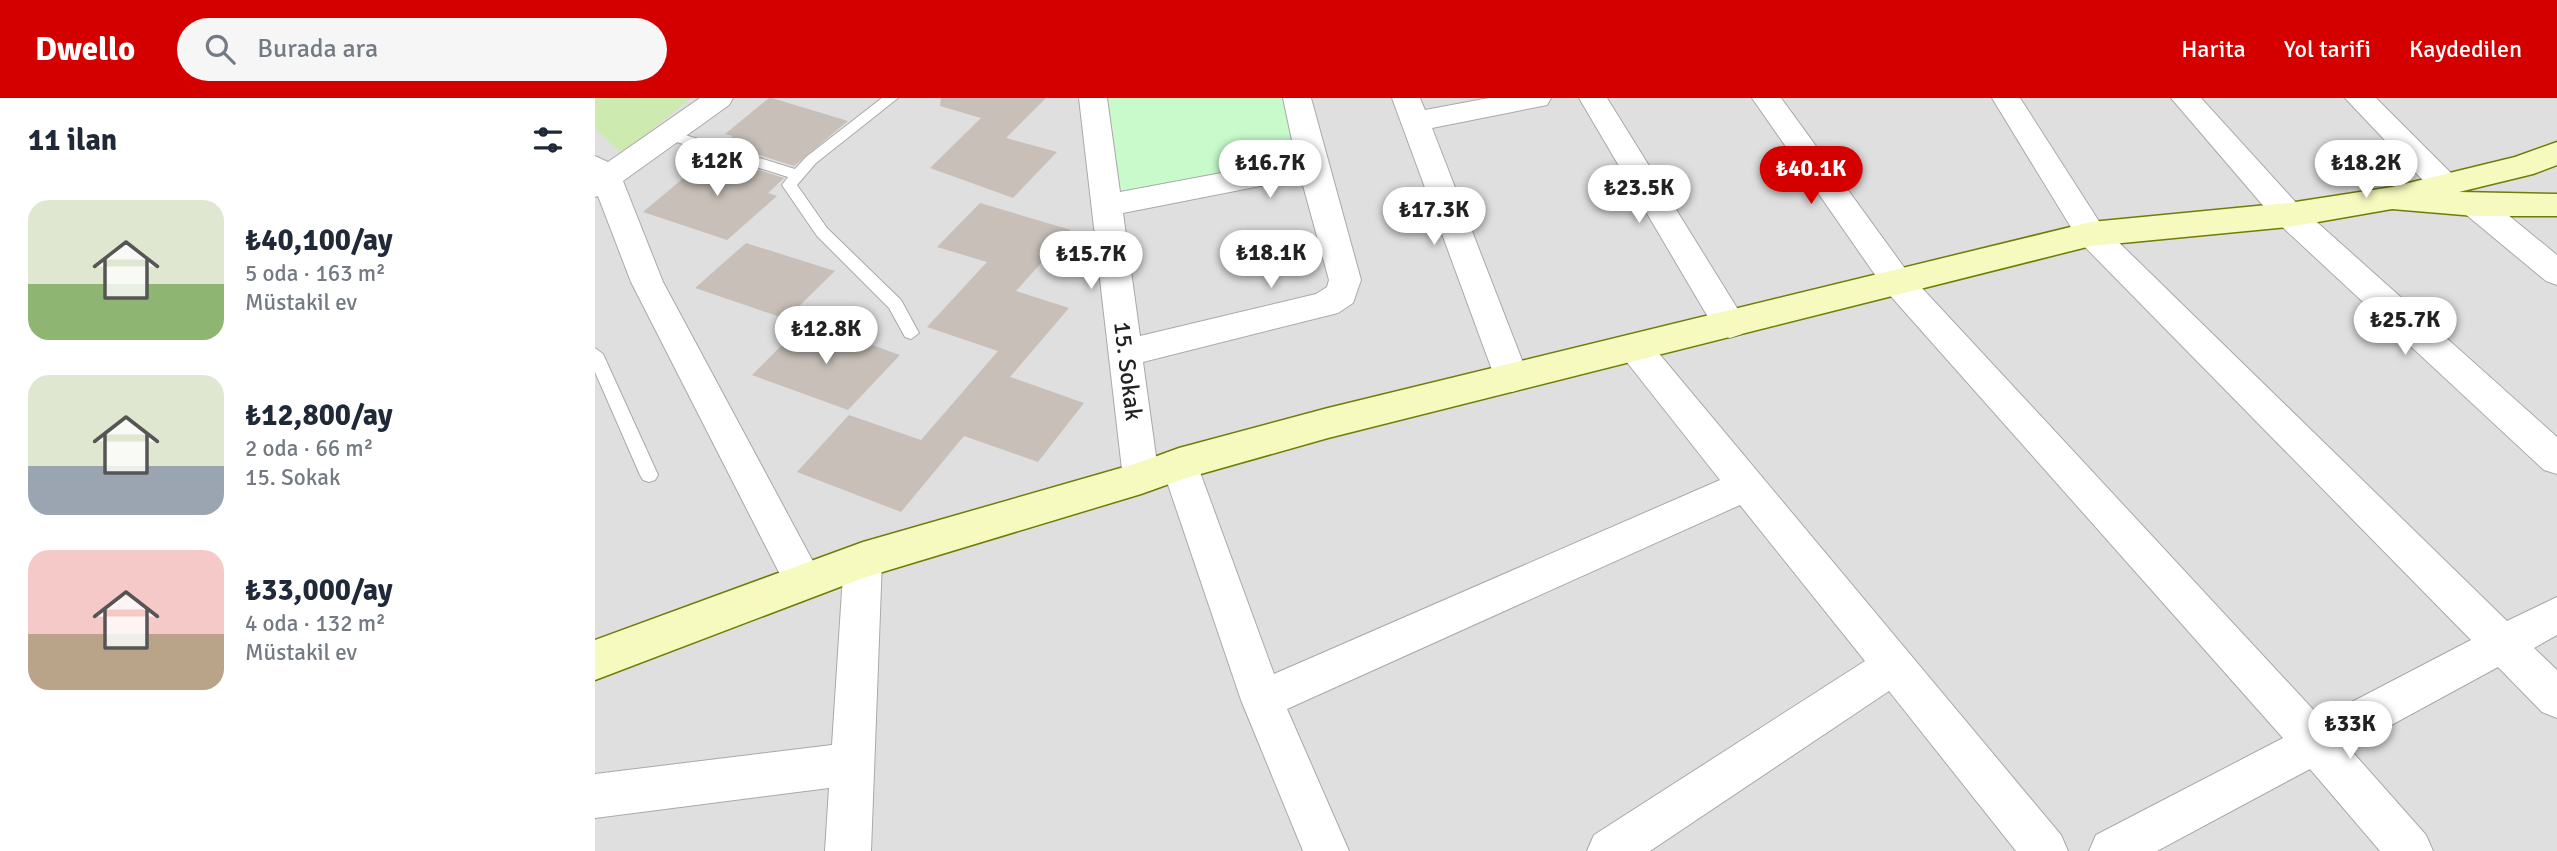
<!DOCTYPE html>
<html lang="tr">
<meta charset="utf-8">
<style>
body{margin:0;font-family:Signika,sans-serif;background:#f6f6f7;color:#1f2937;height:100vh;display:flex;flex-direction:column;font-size:26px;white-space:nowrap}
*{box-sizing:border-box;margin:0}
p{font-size:23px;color:#747a83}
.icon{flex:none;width:38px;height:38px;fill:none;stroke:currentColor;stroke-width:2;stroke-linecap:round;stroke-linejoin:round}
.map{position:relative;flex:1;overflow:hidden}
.drawer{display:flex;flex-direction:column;background:#fff;width:595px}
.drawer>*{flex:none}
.price{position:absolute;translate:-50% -60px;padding:0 16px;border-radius:24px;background:#fff;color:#222;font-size:23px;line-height:46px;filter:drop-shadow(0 2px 4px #0008)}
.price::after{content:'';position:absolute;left:50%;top:42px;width:21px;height:16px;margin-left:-10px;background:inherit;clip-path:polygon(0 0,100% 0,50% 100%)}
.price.active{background:#d40000;color:#fff}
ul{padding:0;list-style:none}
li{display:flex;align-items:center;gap:21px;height:175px;padding:0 28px}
li span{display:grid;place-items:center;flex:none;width:196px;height:140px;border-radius:21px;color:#555}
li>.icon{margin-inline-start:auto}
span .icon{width:84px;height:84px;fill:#fffc;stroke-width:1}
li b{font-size:30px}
h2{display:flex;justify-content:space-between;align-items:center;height:84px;padding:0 28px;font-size:30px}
header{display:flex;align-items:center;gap:42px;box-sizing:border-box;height:98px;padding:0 35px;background:#d40000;color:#fff}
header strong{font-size:33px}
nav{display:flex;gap:38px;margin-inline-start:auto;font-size:24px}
.search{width:490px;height:63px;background:#f6f6f7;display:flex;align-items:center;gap:18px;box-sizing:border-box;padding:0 24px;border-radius:38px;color:#747a83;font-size:26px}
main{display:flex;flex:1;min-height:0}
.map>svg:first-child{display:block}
.residential{fill:#e0dfdf}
.grass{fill:#cdebb0}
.park{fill:#c8facc}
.building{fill:#c7bfb8}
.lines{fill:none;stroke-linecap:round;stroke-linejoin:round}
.lane-casing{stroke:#a9a9a9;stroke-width:2}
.street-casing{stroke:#a9a9a9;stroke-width:2}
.secondary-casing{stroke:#707d05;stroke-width:3}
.lane{fill:#fff;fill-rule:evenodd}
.street{fill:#fff;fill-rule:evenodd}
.secondary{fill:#f7fabf;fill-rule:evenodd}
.labels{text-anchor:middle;stroke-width:7;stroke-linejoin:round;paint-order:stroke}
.street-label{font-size:24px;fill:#222;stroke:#fff}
</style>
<header>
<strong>Dwello</strong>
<div class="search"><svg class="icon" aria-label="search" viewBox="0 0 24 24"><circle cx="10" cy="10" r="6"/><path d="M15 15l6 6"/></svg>Burada ara</div>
<nav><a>Harita</a><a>Yol tarifi</a><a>Kaydedilen</a></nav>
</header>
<main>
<section class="drawer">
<h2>11 ilan<svg class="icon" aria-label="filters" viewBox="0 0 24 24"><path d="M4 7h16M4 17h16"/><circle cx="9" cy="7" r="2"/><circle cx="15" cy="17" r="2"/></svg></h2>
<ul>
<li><span style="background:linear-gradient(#dfe7d0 60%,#8fb573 0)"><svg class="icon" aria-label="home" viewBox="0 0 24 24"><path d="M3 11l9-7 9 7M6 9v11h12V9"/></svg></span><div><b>₺40,100/ay</b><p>5 oda · 163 m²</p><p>Müstakil ev</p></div></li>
<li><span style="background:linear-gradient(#dfe7d0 65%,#9aa5b1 0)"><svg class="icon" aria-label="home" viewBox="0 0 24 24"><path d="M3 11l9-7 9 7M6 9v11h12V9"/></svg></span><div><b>₺12,800/ay</b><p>2 oda · 66 m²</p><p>15. Sokak</p></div></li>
<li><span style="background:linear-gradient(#f6c9c9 60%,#b9a48a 0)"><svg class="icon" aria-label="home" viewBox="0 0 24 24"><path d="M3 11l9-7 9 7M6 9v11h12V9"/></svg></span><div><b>₺33,000/ay</b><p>4 oda · 132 m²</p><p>Müstakil ev</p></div></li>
</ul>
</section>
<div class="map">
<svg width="1962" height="753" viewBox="0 0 1962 753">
<rect width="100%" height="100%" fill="#f2efe9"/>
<path class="residential" d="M 0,0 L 1962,0 L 1962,753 L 0,753 Z"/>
<path class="grass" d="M 0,0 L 96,0 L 43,43 L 25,54 L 0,30 Z"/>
<path class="park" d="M 513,0 L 687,0 L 703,62 L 526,93 Z"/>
<path class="building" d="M 174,0 L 177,0 L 253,23 L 199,68 L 129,46 L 138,38 L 130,36 Z
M 346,0 L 451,0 L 411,40 L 462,54 L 418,100 L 335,70 L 386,20 L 345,8 Z
M 116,57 L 189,80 L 173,95 L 182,98 L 132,142 L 48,114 Z
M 385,105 L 476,132 L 421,193 L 474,210 L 415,279 L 489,305 L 443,364 L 369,338 L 306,414 L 202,374 L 254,317 L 326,342 L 403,253 L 332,229 L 392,164 L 342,149 Z
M 151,145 L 240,173 L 191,221 L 100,190 Z
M 208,226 L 275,249 L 277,247 L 305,257 L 253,312 L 157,277 Z"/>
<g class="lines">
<defs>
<path id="lane" d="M 287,0 L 303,0 L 221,65 L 202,87 L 232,130 L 306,202 L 324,235 L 316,241 L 310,239 L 294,210 L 222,138 L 187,87 L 193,79 L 69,40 L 67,37 L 74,32 L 200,71 L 211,59 Z
M 0,250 L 8,256 L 63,377 L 60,382 L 54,384 L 48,382 L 45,377 L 0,274 Z"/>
<path id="street" d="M 105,0 L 138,0 L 134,7 L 28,83 L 68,184 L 229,484 L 223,496 L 209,501 L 195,496 L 36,184 L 3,98 L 0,99 L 0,58 L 13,64 Z
M 484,0 L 512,0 L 525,94 L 701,61 L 688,0 L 716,0 L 766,182 L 758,205 L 743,215 L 548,264 L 564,380 L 559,391 L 546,395 L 533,391 L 528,380 ZM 706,80 L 734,182 L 732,189 L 721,196 L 545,238 L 528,115 Z
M 797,0 L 825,0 L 830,12 L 894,0 L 956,0 L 952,7 L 837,30 L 934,280 L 929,290 L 917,294 L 905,290 L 900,280 Z
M 984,0 L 1012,0 L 1147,218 L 1152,227 L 1147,236 L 1135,240 L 1123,236 Z
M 1157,0 L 1186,0 L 1314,176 L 1726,620 L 1876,542 L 1485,144 L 1397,0 L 1425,0 L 1507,128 L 1912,523 L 1962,499 L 1962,537 L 1939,550 L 1962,572 L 1962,620 L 1947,614 L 1903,569 L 1754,650 L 1831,737 L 1838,753 L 1785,753 L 1715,671 L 1562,753 L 1494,753 L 1501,737 L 1688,640 L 1292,194 Z
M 1576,0 L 1606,0 L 1705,109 L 1962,339 L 1962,376 L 1949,372 L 1683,125 Z
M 1750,0 L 1781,0 L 1861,80 L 1865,87 L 1861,94 L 1850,98 L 1839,94 Z
M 1880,96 L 1891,99 L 1962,157 L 1962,187 L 1951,183 L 1869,115 L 1865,107 L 1869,99 Z
M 1039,236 L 1051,240 L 1466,737 L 1473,753 L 1421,753 L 1294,593 L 1055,753 L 992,753 L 999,737 L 1270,563 L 1145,407 L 692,611 L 754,753 L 708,753 L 646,602 L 566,366 L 571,355 L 584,351 L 597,355 L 602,366 L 679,576 L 1125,382 L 1027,258 L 1022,249 L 1027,240 Z
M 268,445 L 282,450 L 287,462 L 276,753 L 230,753 L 234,690 L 0,720 L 0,676 L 237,647 L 249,462 L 254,450 Z"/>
<path id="secondary" d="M 1962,44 L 1962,67 L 1938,76 L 1864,94 L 1962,96 L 1962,118 L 1880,118 L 1797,111 L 1694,129 L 1496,148 L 733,340 L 588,381 L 546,396 L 271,479 L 0,582 L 0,542 L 268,444 L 543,365 L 584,350 L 733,310 L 1496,124 L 1694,105 L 1797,89 L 1920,59 Z"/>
</defs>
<use href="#lane" class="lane-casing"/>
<use href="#street" class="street-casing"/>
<use href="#secondary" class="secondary-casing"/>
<use href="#lane" class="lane"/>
<use href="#street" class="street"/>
<use href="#secondary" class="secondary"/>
</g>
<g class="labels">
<g class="street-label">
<text transform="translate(533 273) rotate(83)" y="8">15. Sokak</text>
</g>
</g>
</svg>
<b class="price" style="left:122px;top:100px">₺12K</b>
<b class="price" style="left:675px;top:102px">₺16.7K</b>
<b class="price" style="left:1771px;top:102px">₺18.2K</b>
<b class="price active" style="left:1216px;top:108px">₺40.1K</b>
<b class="price" style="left:1044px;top:127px">₺23.5K</b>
<b class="price" style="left:839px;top:149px">₺17.3K</b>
<b class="price" style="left:676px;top:192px">₺18.1K</b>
<b class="price" style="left:496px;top:193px">₺15.7K</b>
<b class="price" style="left:1810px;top:259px">₺25.7K</b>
<b class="price" style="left:231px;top:268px">₺12.8K</b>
<b class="price" style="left:1755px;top:663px">₺33K</b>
</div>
</main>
